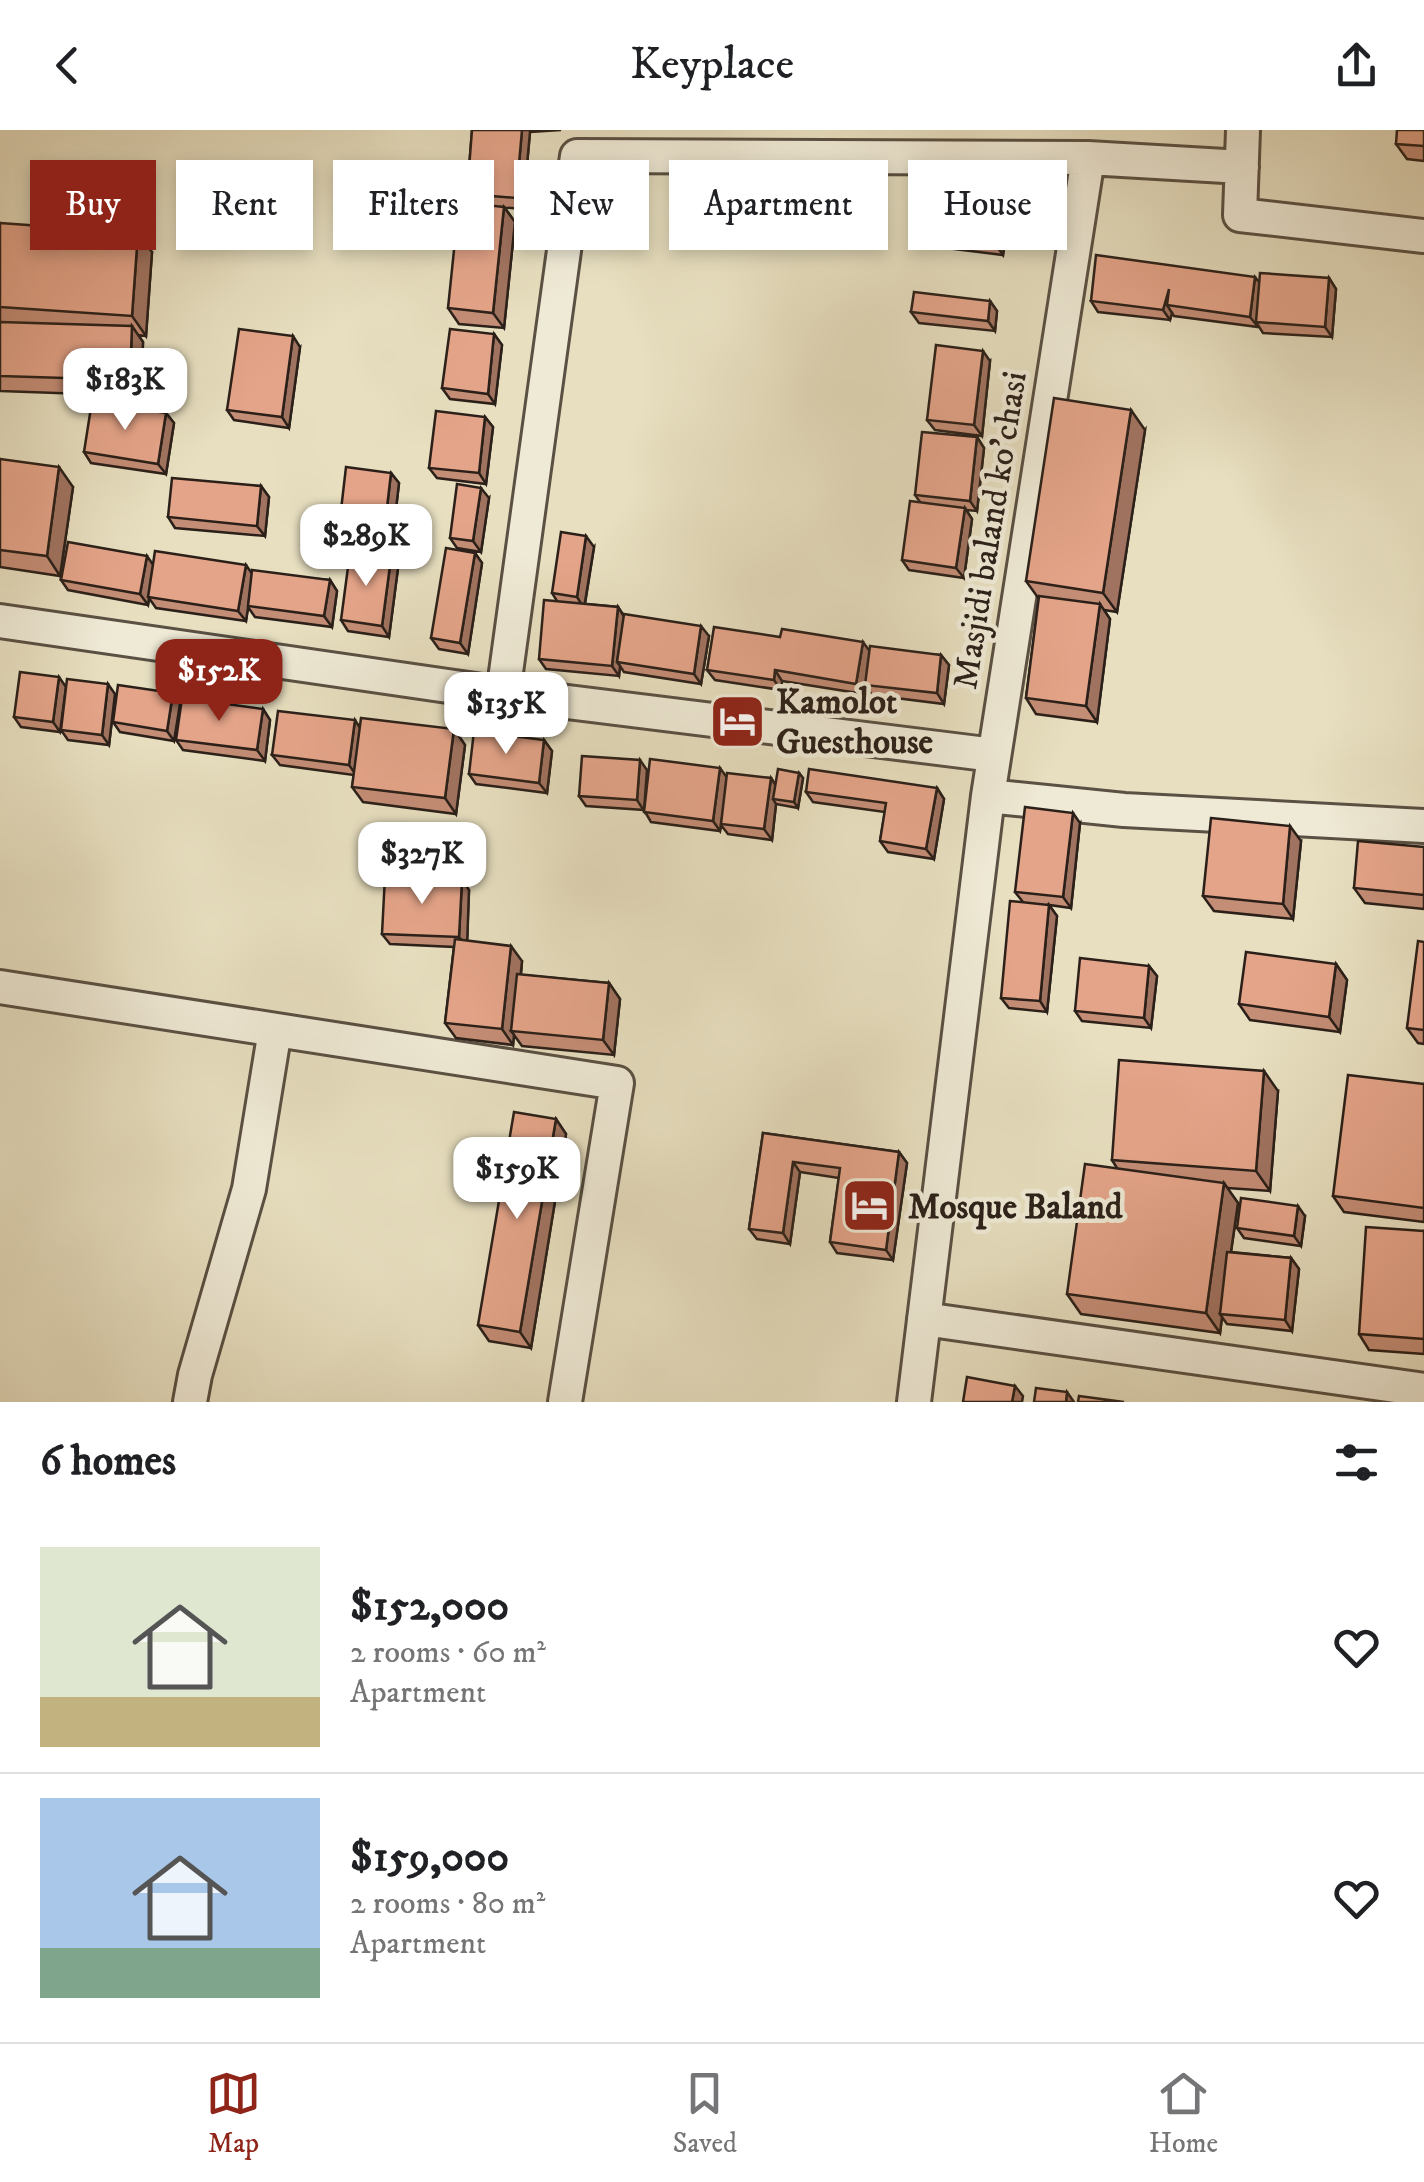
<!DOCTYPE html>
<meta charset="utf-8">
<style>
body{margin:0;font-family:"IM FELL DW Pica",serif;background:#f2f2f2;color:#202124;height:100vh;display:flex;flex-direction:column;font-size:38px;white-space:nowrap}
*{box-sizing:border-box;margin:0}
p{font-size:32px;color:#757577}
.icon{flex:none;width:55px;height:55px;fill:none;stroke:currentColor;stroke-width:2;stroke-linecap:round;stroke-linejoin:round}
.map{position:relative;height:1272px;overflow:hidden}
.drawer{display:flex;flex-direction:column;background:#fff;flex:1}
.drawer>*{flex:none}
.guide{position:absolute;left:30px;top:30px;width:1365px;height:90px;display:flex;gap:20px}
.price{position:absolute;translate:-50% -85px;padding:0 22px;border-radius:20px;background:#fff;color:#222;font-size:32px;line-height:65px;filter:drop-shadow(0 2px 5px #0008)}
.price::after{content:'';position:absolute;left:50%;top:60px;width:30px;height:22px;margin-left:-15px;background:inherit;clip-path:polygon(0 0,100% 0,50% 100%)}
.price.on{background:#8f2418;color:#fff}
ul{padding:0;list-style:none}
li{display:flex;align-items:center;gap:30px;height:250px;padding:0 40px}
li+li{border-top:2px solid #e0e0e0}
li span{display:grid;place-items:center;flex:none;width:280px;height:200px;border-radius:0px;color:#555}
li>.icon{margin-inline-start:auto}
span .icon{width:120px;height:120px;fill:#fffc;stroke-width:1}
li b{font-size:42px}
h2{display:flex;justify-content:space-between;align-items:center;height:120px;padding:0 40px;font-size:42px}
.pill{padding:0 35px;border-radius:0px;background:#fff;box-shadow:0 5px 15px #0003;font-size:35px;line-height:90px}
.pill.on{background:#8f2418;color:#fff}
header{display:flex;justify-content:space-between;align-items:center;height:130px;padding:0 40px;background:#fff;font-size:45px;font-weight:600}
.tabs{display:flex;justify-content:space-around;align-items:center;height:140px;border-top:2px solid #e0e0e0;background:#fff;font-size:28px;color:#757577}
.tabs a{display:grid;justify-items:center;gap:5px}
.tabs .on{color:#8f2418}
.map>svg:first-child{display:block}
.lines{fill:none;stroke-linecap:round;stroke-linejoin:round}
.minor-casing{stroke:#5a5043;stroke-width:38}
.minor{stroke:#efead6;stroke-width:32}
.wall{fill:#c48d76;stroke:#2b2019;stroke-width:2.5}
.shaded-wall{fill:#a07360;stroke:#2b2019;stroke-width:2.5}
.building{fill:#e4a489;stroke:#2b2019;stroke-width:2.5}
.labels{text-anchor:middle;stroke-width:9;stroke-linejoin:round;paint-order:stroke}
.street-label{font-size:35px;fill:#2b2019;stroke:#efead6}
.poi-label{font-size:35px;font-weight:bold;fill:#2b2019;stroke:#efead6;text-anchor:start}
</style>
<header><svg class="icon" aria-label="back" viewBox="0 0 24 24"><path d="M15 5l-7 7 7 7"/></svg>Keyplace<svg class="icon" aria-label="share" viewBox="0 0 24 24"><path d="M12 15V3M7 8l5-5 5 5M5 13v7h14v-7"/></svg></header>
<div class="map">
<svg width="1424" height="1272" viewBox="0 0 1424 1272">
<rect width="100%" height="100%" fill="#e7dfc0"/>
<filter id="stains"><feTurbulence type="fractalNoise" baseFrequency=".002" numOctaves="4"/><feColorMatrix values="0 0 0 0 .2 0 0 0 0 .09 0 0 0 0 .02 0 0 0 .5 -.17"/></filter>
<radialGradient id="worn" r=".72"><stop offset=".6" stop-color="#630" stop-opacity="0"/><stop offset="1" stop-color="#630" stop-opacity=".3"/></radialGradient>
<g class="lines">
<defs>
<path id="minor" d="M 1243,0 L 1240,85 L 1424,106
M 0,491 L 503,564 L 994,625
M 503,564 L 577,26 L 1088,28 L 1242,37
M 988,666 L 1124,680 L 1424,696
M 0,857 L 617,953 L 565,1272
M 924,1189 L 1424,1260
M 190,1272 L 195,1245 L 249,1059 L 275,900
M 914,1272 L 988,666 L 1088,28"/>
</defs>
<use href="#minor" class="minor-casing"/>
<use href="#minor" class="minor"/>
</g>
<path class="wall" d="M 472,0 L 561,0 L 530,2 L 523,79 L 499,77 L 504,77 L 515,92 L 504,198 L 459,194 L 448,178 L 474,74 L 467,64 Z
M 1424,0 L 1424,31 L 1407,29 L 1396,14 Z
M 1002,69 L 1009,79 L 1003,125 L 922,115 L 914,105 Z
M 0,93 L 152,122 L 146,206 L 138,205 L 143,212 L 141,266 L 0,261 Z
M 1329,148 L 1336,159 L 1332,207 L 1263,203 L 1258,195 L 1258,197 L 1174,186 L 1172,183 L 1170,190 L 1098,182 L 1091,171 L 1259,152 Z
M 990,171 L 997,181 L 995,201 L 919,193 L 911,182 Z
M 494,204 L 502,215 L 495,274 L 450,269 L 442,258 Z
M 300,217 L 289,298 L 234,290 L 227,280 Z
M 990,231 L 982,306 L 935,300 L 927,290 Z
M 166,283 L 174,293 L 166,344 L 91,333 L 84,322 Z
M 485,287 L 493,297 L 486,354 L 437,348 L 429,338 Z
M 1145,300 L 1117,482 L 1104,480 L 1110,489 L 1097,592 L 1036,584 L 1026,568 L 1039,469 L 1026,451 Z
M 977,307 L 984,318 L 977,381 L 966,380 L 972,389 L 964,448 L 909,440 L 902,430 L 920,372 L 915,365 Z
M 0,329 L 73,357 L 60,446 L 0,437 Z
M 391,343 L 399,353 L 391,422 L 345,417 L 338,406 Z
M 261,356 L 269,367 L 265,406 L 175,398 L 168,387 Z
M 489,368 L 481,422 L 457,418 L 450,408 Z
M 594,417 L 585,474 L 618,477 L 624,486 L 709,506 L 701,554 L 624,542 L 620,536 L 619,546 L 546,539 L 539,529 L 557,471 L 552,463 Z
M 475,423 L 482,433 L 468,524 L 439,519 L 431,508 Z
M 398,438 L 389,507 L 348,501 L 341,490 Z
M 252,444 L 330,450 L 337,461 L 332,497 L 255,487 L 248,477 L 246,491 L 156,478 L 149,468 L 148,475 L 68,460 L 61,450 Z
M 869,521 L 941,525 L 949,535 L 944,574 L 872,565 L 865,555 L 864,564 L 782,551 L 781,560 L 715,550 L 707,540 Z
M 66,557 L 115,564 L 109,615 L 68,610 L 61,600 L 66,563 L 60,602 L 21,597 L 14,587 Z
M 173,563 L 180,574 L 174,611 L 120,602 L 113,592 Z
M 263,579 L 270,590 L 265,631 L 183,620 L 176,610 Z
M 454,599 L 465,615 L 456,684 L 363,672 L 352,657 L 354,645 L 280,635 L 272,625 Z
M 544,610 L 552,621 L 547,663 L 476,654 L 469,644 Z
M 647,640 L 646,667 L 727,647 L 771,648 L 775,654 L 799,643 L 803,648 L 798,678 L 776,674 L 772,710 L 728,704 L 721,695 L 720,701 L 651,692 L 644,680 L 586,676 L 579,666 Z
M 937,658 L 944,669 L 934,729 L 888,722 L 880,711 L 885,682 L 813,672 L 806,662 Z
M 1080,693 L 1071,778 L 1049,775 L 1057,786 L 1047,882 L 1009,878 L 1001,868 L 1023,772 L 1015,762 Z
M 1301,711 L 1293,789 L 1214,781 L 1203,766 Z
M 1424,717 L 1424,779 L 1365,773 L 1354,758 Z
M 462,750 L 469,760 L 467,811 L 522,831 L 521,845 L 609,853 L 620,869 L 614,925 L 522,916 L 514,905 L 513,915 L 456,908 L 445,893 L 454,817 L 390,814 L 382,804 Z
M 1424,812 L 1424,914 L 1418,913 L 1407,898 Z
M 1336,834 L 1347,850 L 1340,902 L 1250,890 L 1239,874 Z
M 1149,836 L 1157,846 L 1151,898 L 1082,891 L 1075,881 Z
M 1424,954 L 1424,1092 L 1344,1082 L 1333,1066 Z
M 1278,961 L 1270,1061 L 1227,1058 L 1238,1073 L 1231,1122 L 1291,1128 L 1299,1139 L 1292,1201 L 1227,1194 L 1222,1187 L 1220,1203 L 1081,1184 L 1067,1164 L 1117,1038 L 1112,1030 Z
M 556,989 L 566,1004 L 531,1218 L 489,1211 L 478,1195 Z
M 763,1003 L 899,1022 L 907,1033 L 893,1130 L 837,1123 L 830,1112 L 839,1048 L 800,1042 L 790,1114 L 757,1109 L 749,1099 Z
M 1305,1086 L 1301,1116 L 1244,1108 L 1237,1098 Z
M 1424,1101 L 1424,1224 L 1369,1220 L 1359,1204 Z"/>
<path class="shaded-wall" d="M 522,0 L 529,0 L 530,2 L 523,79 L 516,68 Z
M 1002,69 L 1009,79 L 1003,125 L 996,115 Z
M 504,77 L 515,92 L 504,198 L 493,183 Z
M 138,103 L 152,122 L 146,206 L 132,186 Z
M 1255,147 L 1263,157 L 1256,192 L 1258,197 L 1250,187 Z
M 1329,148 L 1336,159 L 1332,207 L 1325,197 Z
M 1169,159 L 1167,175 L 1172,183 L 1170,190 L 1163,180 Z
M 990,171 L 997,181 L 995,201 L 988,191 Z
M 132,196 L 143,212 L 141,266 L 130,250 Z
M 494,204 L 502,215 L 495,274 L 488,264 Z
M 293,206 L 300,217 L 289,298 L 282,287 Z
M 983,221 L 990,231 L 982,306 L 974,295 Z
M 1131,280 L 1145,300 L 1117,482 L 1103,463 Z
M 166,283 L 174,293 L 166,344 L 158,334 Z
M 485,287 L 493,297 L 486,354 L 479,343 Z
M 977,307 L 984,318 L 977,381 L 970,371 Z
M 59,337 L 73,357 L 60,446 L 47,426 Z
M 391,343 L 399,353 L 391,422 L 383,412 Z
M 261,356 L 269,367 L 265,406 L 257,396 Z
M 481,358 L 489,368 L 481,422 L 473,411 Z
M 965,378 L 972,389 L 964,448 L 956,438 Z
M 586,406 L 594,417 L 584,478 L 577,467 Z
M 475,423 L 482,433 L 468,524 L 460,513 Z
M 147,426 L 154,436 L 148,475 L 140,464 Z
M 391,428 L 398,438 L 389,507 L 382,496 Z
M 246,435 L 253,445 L 246,491 L 238,481 Z
M 330,450 L 337,461 L 332,497 L 324,486 Z
M 1100,474 L 1110,489 L 1097,592 L 1086,576 Z
M 618,477 L 625,488 L 617,532 L 620,536 L 619,546 L 612,536 Z
M 701,496 L 709,506 L 701,554 L 694,544 Z
M 863,512 L 871,523 L 864,564 L 856,554 Z
M 941,525 L 949,535 L 944,574 L 937,563 Z
M 775,540 L 782,551 L 781,560 L 774,550 Z
M 59,547 L 66,557 L 60,602 L 53,592 Z
M 108,554 L 115,564 L 109,615 L 102,605 Z
M 173,563 L 180,574 L 174,611 L 167,601 Z
M 263,579 L 270,590 L 265,631 L 257,620 Z
M 355,590 L 362,601 L 356,645 L 349,635 Z
M 454,599 L 465,615 L 456,684 L 445,668 Z
M 544,610 L 552,621 L 547,663 L 539,653 Z
M 640,630 L 647,640 L 644,681 L 637,670 Z
M 720,638 L 728,649 L 720,701 L 713,691 Z
M 799,643 L 803,648 L 798,678 L 794,672 Z
M 771,648 L 778,659 L 773,669 L 776,674 L 772,710 L 764,699 Z
M 937,658 L 944,669 L 934,729 L 926,719 Z
M 1073,683 L 1080,693 L 1071,778 L 1063,767 Z
M 1290,696 L 1301,711 L 1293,789 L 1283,774 Z
M 462,750 L 469,760 L 467,817 L 459,807 Z
M 1049,775 L 1057,786 L 1047,882 L 1040,871 Z
M 511,816 L 522,831 L 515,901 L 511,901 L 514,905 L 513,915 L 502,899 Z
M 1336,834 L 1347,850 L 1340,902 L 1329,887 Z
M 1149,836 L 1157,846 L 1151,898 L 1144,888 Z
M 609,853 L 620,869 L 614,925 L 603,910 Z
M 1264,941 L 1278,961 L 1270,1061 L 1256,1041 Z
M 556,989 L 566,1004 L 531,1218 L 520,1202 Z
M 899,1022 L 907,1033 L 893,1130 L 886,1120 Z
M 793,1032 L 800,1042 L 790,1114 L 783,1103 Z
M 1224,1053 L 1238,1073 L 1222,1184 L 1220,1184 L 1222,1187 L 1220,1203 L 1206,1183 Z
M 1298,1076 L 1305,1086 L 1301,1116 L 1294,1106 Z
M 1291,1128 L 1299,1139 L 1292,1201 L 1285,1190 Z
M 1015,1256 L 1023,1266 L 1022,1272 L 1012,1272 Z
M 1067,1262 L 1074,1272 L 1066,1272 Z"/>
<path class="building" d="M 472,0 L 522,0 L 516,68 L 467,64 Z
M 1397,0 L 1424,0 L 1424,16 L 1396,14 Z
M 920,59 L 1002,69 L 996,115 L 914,105 Z
M 459,72 L 504,77 L 493,183 L 448,178 Z
M 0,93 L 138,103 L 132,186 L 0,177 Z
M 1096,125 L 1255,147 L 1250,187 L 1167,175 L 1169,159 L 1163,180 L 1091,171 Z
M 1260,143 L 1329,148 L 1325,197 L 1256,192 Z
M 914,162 L 990,171 L 988,191 L 911,182 Z
M 0,192 L 132,196 L 130,250 L 0,246 Z
M 239,199 L 293,206 L 282,287 L 227,280 Z
M 450,199 L 494,204 L 488,264 L 442,258 Z
M 936,215 L 983,221 L 974,295 L 927,290 Z
M 1054,268 L 1131,280 L 1103,463 L 1026,451 Z
M 92,271 L 166,283 L 158,334 L 84,322 Z
M 436,281 L 485,287 L 479,343 L 429,338 Z
M 922,302 L 977,307 L 970,371 L 915,365 Z
M 0,329 L 59,337 L 47,426 L 0,420 Z
M 346,337 L 391,343 L 383,412 L 338,406 Z
M 172,348 L 261,356 L 257,396 L 168,387 Z
M 457,354 L 481,358 L 473,411 L 450,408 Z
M 910,371 L 965,378 L 956,438 L 902,430 Z
M 561,402 L 586,406 L 577,467 L 552,463 Z
M 68,412 L 147,426 L 140,464 L 61,450 Z
M 446,418 L 475,423 L 460,513 L 431,508 Z
M 155,421 L 246,435 L 238,481 L 148,467 Z
M 350,422 L 391,428 L 382,496 L 341,490 Z
M 252,440 L 330,450 L 324,486 L 248,476 Z
M 1039,466 L 1100,474 L 1086,576 L 1026,568 Z
M 544,470 L 618,477 L 612,536 L 539,529 Z
M 624,484 L 701,496 L 694,544 L 617,532 Z
M 714,497 L 780,507 L 782,499 L 863,512 L 856,554 L 775,540 L 774,550 L 707,540 Z
M 870,516 L 941,525 L 937,563 L 865,555 Z
M 20,542 L 59,547 L 53,592 L 14,587 Z
M 67,549 L 108,554 L 102,605 L 61,600 Z
M 118,555 L 173,563 L 167,601 L 113,592 Z
M 182,568 L 263,579 L 257,620 L 176,610 Z
M 278,581 L 355,590 L 349,635 L 272,625 Z
M 361,588 L 454,599 L 445,668 L 352,657 Z
M 474,601 L 544,610 L 539,653 L 469,644 Z
M 582,626 L 640,630 L 637,670 L 579,666 Z
M 650,629 L 720,638 L 713,691 L 644,682 Z
M 778,639 L 799,643 L 794,672 L 773,669 Z
M 809,639 L 937,658 L 926,719 L 880,711 L 886,673 L 806,662 Z
M 727,643 L 771,648 L 764,699 L 721,694 Z
M 1025,677 L 1073,683 L 1063,767 L 1015,762 Z
M 1211,688 L 1290,696 L 1283,774 L 1203,766 Z
M 1358,711 L 1424,717 L 1424,765 L 1354,758 Z
M 385,746 L 462,750 L 459,807 L 382,804 Z
M 1010,771 L 1049,775 L 1040,871 L 1001,868 Z
M 455,809 L 511,816 L 502,899 L 445,893 Z
M 1418,811 L 1424,812 L 1424,900 L 1407,898 Z
M 1246,822 L 1336,834 L 1329,887 L 1239,874 Z
M 1080,828 L 1149,836 L 1144,888 L 1075,881 Z
M 517,844 L 609,853 L 603,910 L 511,901 Z
M 1119,930 L 1264,941 L 1256,1041 L 1112,1030 Z
M 1348,945 L 1424,954 L 1424,1078 L 1333,1066 Z
M 514,982 L 556,989 L 520,1202 L 478,1195 Z
M 763,1003 L 899,1022 L 886,1120 L 830,1112 L 840,1038 L 793,1032 L 783,1103 L 749,1099 Z
M 1085,1034 L 1224,1053 L 1206,1183 L 1067,1164 Z
M 1241,1068 L 1298,1076 L 1294,1106 L 1237,1098 Z
M 1366,1097 L 1424,1101 L 1424,1209 L 1359,1204 Z
M 1227,1122 L 1291,1128 L 1285,1190 L 1220,1184 Z
M 967,1247 L 1015,1256 L 1012,1272 L 963,1272 Z
M 1036,1258 L 1067,1262 L 1066,1272 L 1034,1272 Z
M 1079,1266 L 1124,1272 L 1078,1272 Z"/>
<defs>
<symbol id="hotel-square" viewBox="-11 -11 22 22"><rect x="-9" y="-9" width="18" height="18" rx="4" fill="#8f2418" stroke="#efead6"/><path d="M-6-4.5h1.5V1H6V5H4.5V3h-9V5H-6ZM-4 0a1.8 1.8 0 1 1 3.6 0ZM.5 0V-2.5h3Q6-2.5 6 0Z" fill="#fff"/></symbol>
</defs>
<g fill-rule="evenodd">
<use href="#hotel-square" x="706" y="560" width="63" height="63"/>
<use href="#hotel-square" x="838" y="1044" width="63" height="63"/>
</g>
<g class="labels">
<g class="street-label">
<text transform="translate(989 400) rotate(-81)" y="12">Masjidi baland ko'chasi</text>
</g>
<g class="poi-label">
<text x="776" y="583">Kamolot<tspan x="776" dy="40">Guesthouse</tspan></text>
<text x="908" y="1088">Mosque Baland</text>
</g>
</g>
<rect width="100%" height="100%" filter="url(#stains)"/>
<rect width="100%" height="100%" fill="url(#worn)"/>
</svg>
<b class="price" style="left:125px;top:303px">$183K</b>
<b class="price" style="left:366px;top:459px">$289K</b>
<b class="price on" style="left:219px;top:594px">$152K</b>
<b class="price" style="left:506px;top:627px">$135K</b>
<b class="price" style="left:422px;top:777px">$327K</b>
<b class="price" style="left:517px;top:1092px">$159K</b>
<div class="guide">
<a class="pill on">Buy</a>
<a class="pill">Rent</a>
<a class="pill">Filters</a>
<a class="pill">New</a>
<a class="pill">Apartment</a>
<a class="pill">House</a>
</div>
</div>
<section class="drawer">
<h2>6 homes<svg class="icon" aria-label="filters" viewBox="0 0 24 24"><path d="M4 7h16M4 17h16"/><circle cx="9" cy="7" r="2"/><circle cx="15" cy="17" r="2"/></svg></h2>
<ul>
<li><span style="background:linear-gradient(#dfe7d0 75%,#c2b280 0)"><svg class="icon" aria-label="home" viewBox="0 0 24 24"><path d="M3 11l9-7 9 7M6 9v11h12V9"/></svg></span><div><b>$152,000</b><p>2 rooms · 60 m²</p><p>Apartment</p></div><svg class="icon" aria-label="heart" viewBox="0 0 24 24"><path d="M12 20l-8-8c-3-5 5-10 8-4 3-6 11-1 8 4z"/></svg></li>
<li><span style="background:linear-gradient(#a9c7e8 75%,#7fa58c 0)"><svg class="icon" aria-label="home" viewBox="0 0 24 24"><path d="M3 11l9-7 9 7M6 9v11h12V9"/></svg></span><div><b>$159,000</b><p>2 rooms · 80 m²</p><p>Apartment</p></div><svg class="icon" aria-label="heart" viewBox="0 0 24 24"><path d="M12 20l-8-8c-3-5 5-10 8-4 3-6 11-1 8 4z"/></svg></li>
</ul>
</section>
<nav class="tabs">
<a class="on"><svg class="icon" aria-label="map" viewBox="0 0 24 24"><path d="M3 6l6-2 6 2 6-2v14l-6 2-6-2-6 2zM9 4v14M15 6v14"/></svg>Map</a>
<a><svg class="icon" aria-label="saved" viewBox="0 0 24 24"><path d="M7 4h10v16l-5-4-5 4z"/></svg>Saved</a>
<a><svg class="icon" aria-label="home" viewBox="0 0 24 24"><path d="M3 11l9-7 9 7M6 9v11h12V9"/></svg>Home</a>
</nav>
